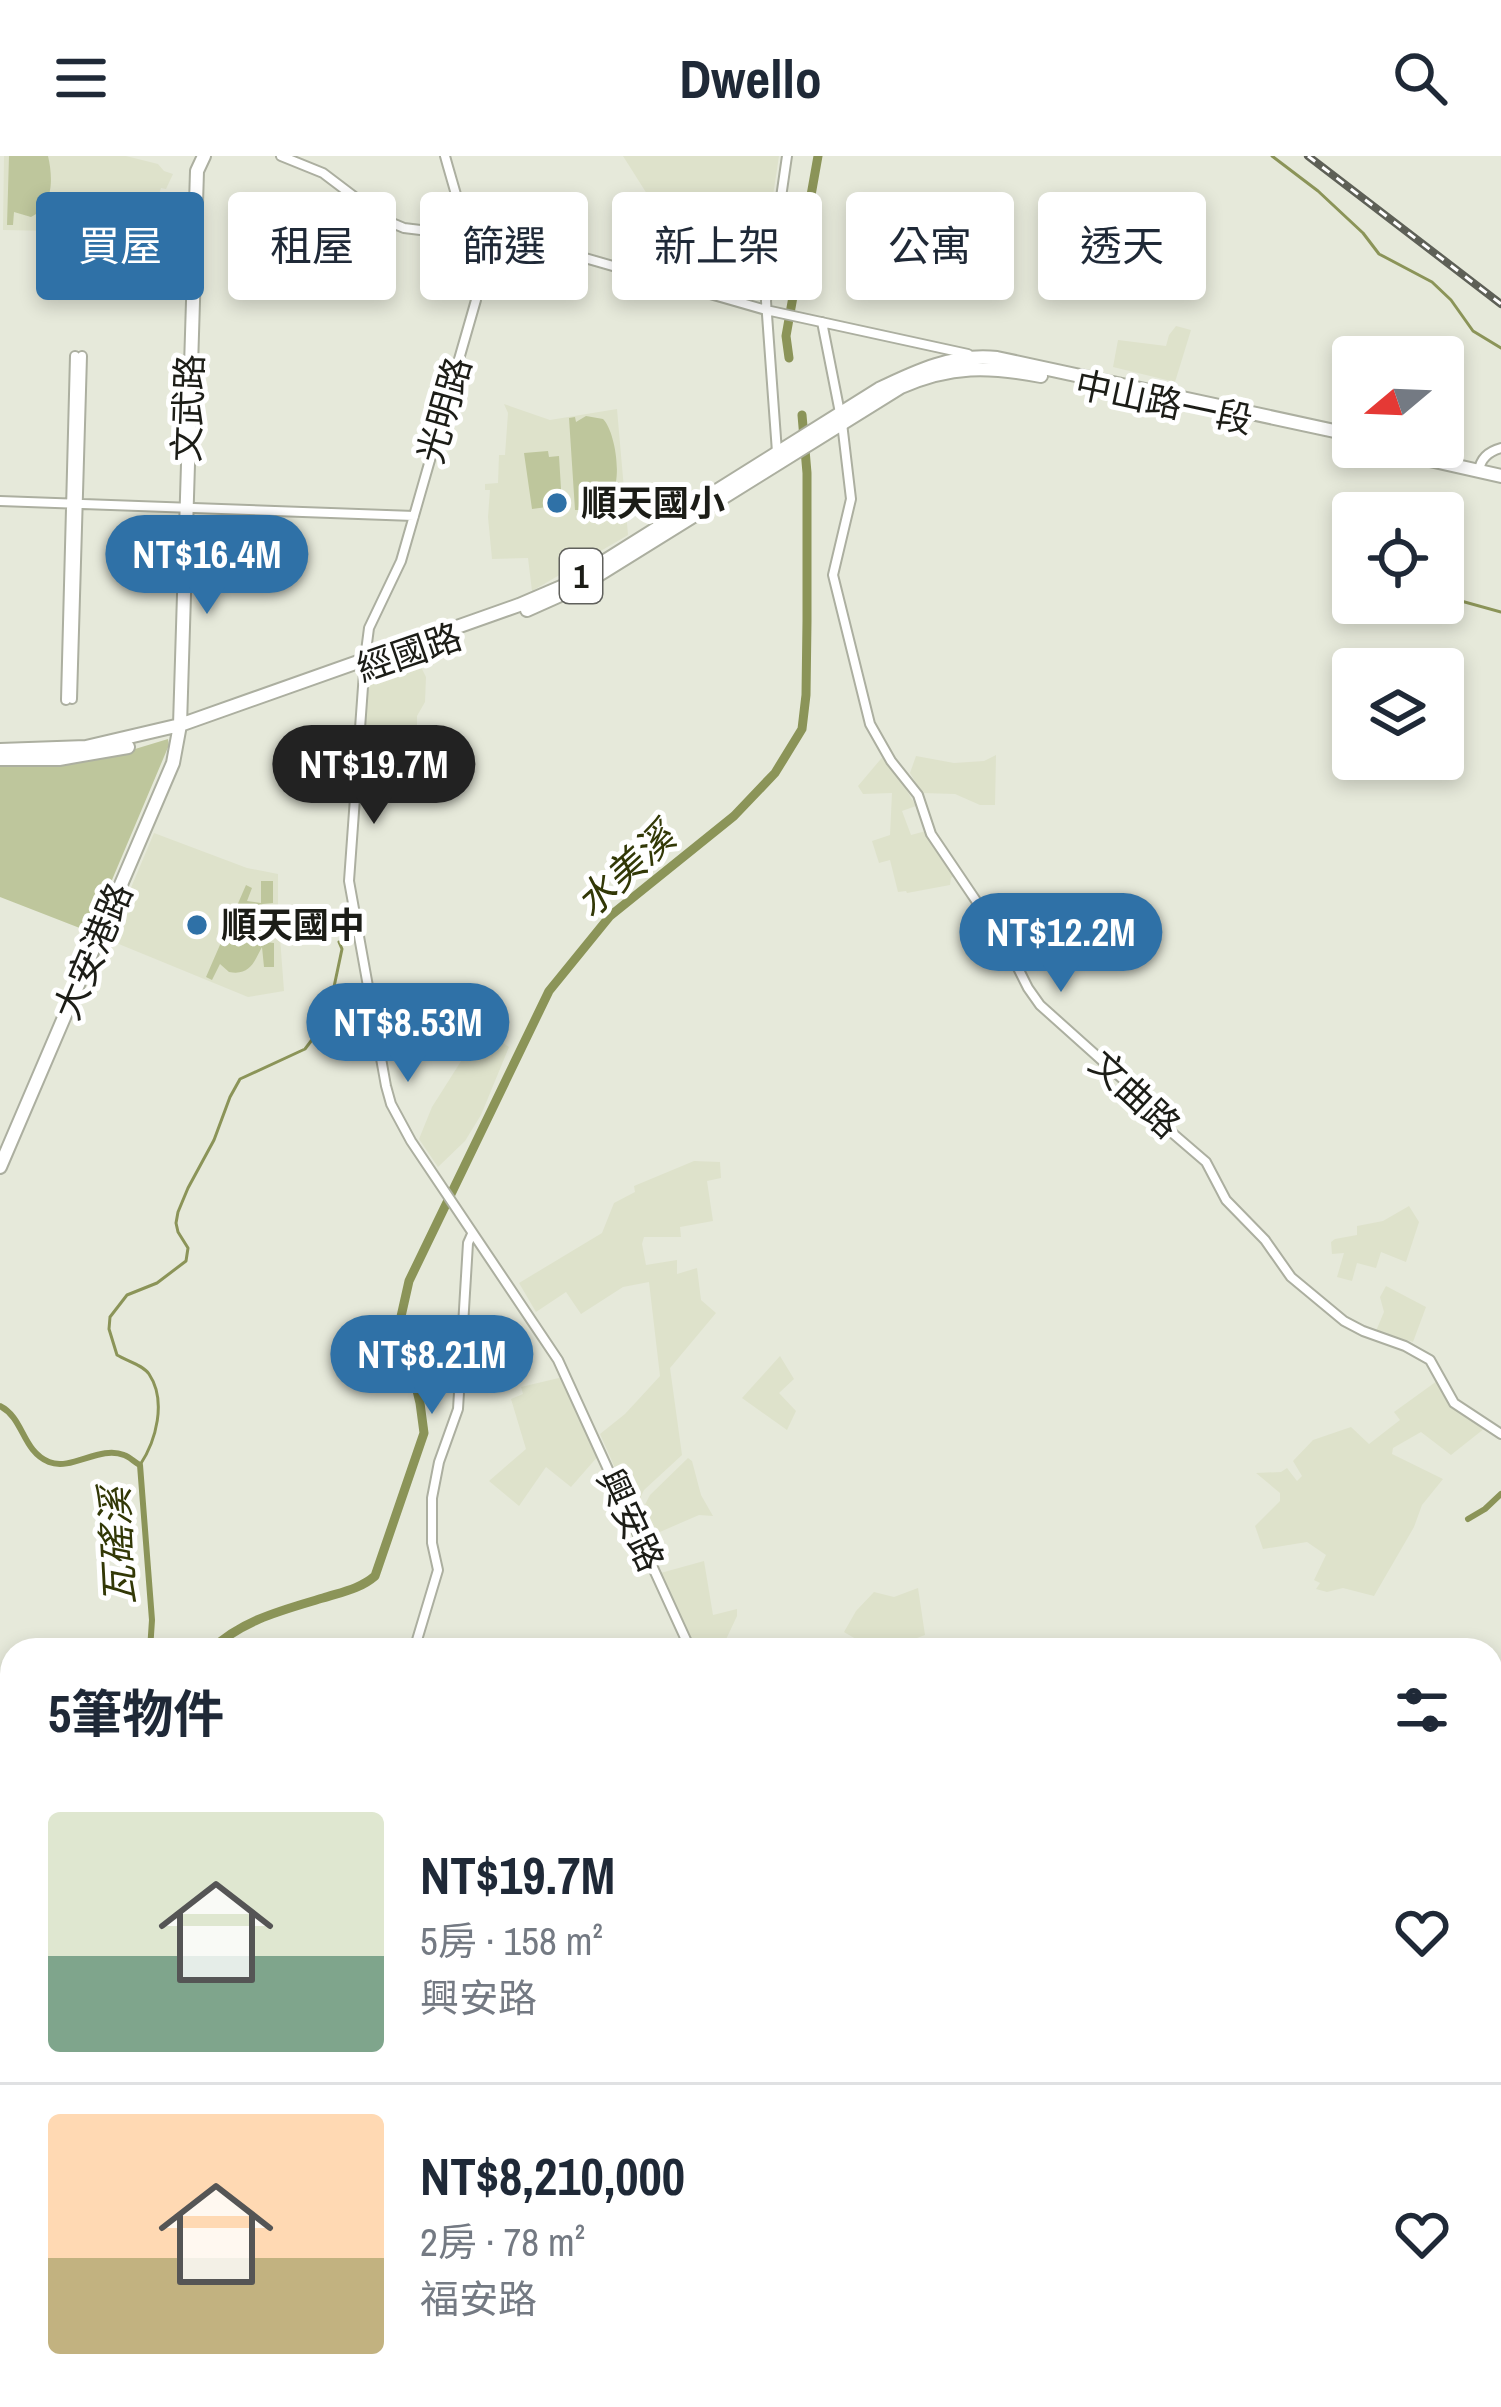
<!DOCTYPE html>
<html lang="zh-TW">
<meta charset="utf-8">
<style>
body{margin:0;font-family:"Archivo Narrow","Noto Sans TC",sans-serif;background:#f2f2f3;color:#1f2937;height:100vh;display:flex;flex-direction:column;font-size:45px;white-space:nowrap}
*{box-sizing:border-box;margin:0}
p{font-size:39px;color:#747a83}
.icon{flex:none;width:66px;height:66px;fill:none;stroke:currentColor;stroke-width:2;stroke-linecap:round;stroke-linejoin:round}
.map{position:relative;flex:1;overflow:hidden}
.details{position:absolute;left:0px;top:1482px;width:1503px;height:771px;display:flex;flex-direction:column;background:#fff;border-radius:36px 36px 0 0;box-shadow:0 6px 18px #0003}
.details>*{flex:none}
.guide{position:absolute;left:36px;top:36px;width:1431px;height:108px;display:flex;gap:24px}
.needle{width:78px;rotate:251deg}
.fabs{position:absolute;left:1332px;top:180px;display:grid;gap:24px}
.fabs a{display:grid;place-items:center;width:132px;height:132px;border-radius:12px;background:#fff;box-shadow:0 6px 18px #0003;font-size:60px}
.price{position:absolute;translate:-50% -102px;padding:0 27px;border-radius:42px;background:#2f71a7;color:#fff;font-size:39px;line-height:78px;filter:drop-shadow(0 3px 6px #0008)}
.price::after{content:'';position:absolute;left:50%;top:72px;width:36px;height:27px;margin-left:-18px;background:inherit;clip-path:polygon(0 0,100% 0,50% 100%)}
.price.selected{background:#222;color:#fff}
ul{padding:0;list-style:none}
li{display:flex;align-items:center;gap:36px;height:300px;padding:0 48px}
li+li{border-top:3px solid #e0e1e3}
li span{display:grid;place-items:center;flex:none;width:336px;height:240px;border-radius:12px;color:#555}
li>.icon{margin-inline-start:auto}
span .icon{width:144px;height:144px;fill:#fffc;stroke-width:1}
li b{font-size:51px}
h2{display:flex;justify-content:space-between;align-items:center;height:144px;padding:0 48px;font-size:51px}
.pill{padding:0 42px;border-radius:12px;background:#fff;box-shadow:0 6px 18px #0003;font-size:42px;line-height:108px}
.pill.selected{background:#2f71a7;color:#fff}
header{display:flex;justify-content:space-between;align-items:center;height:156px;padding:0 48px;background:#fff;font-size:54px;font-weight:700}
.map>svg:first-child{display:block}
.built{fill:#dee2cb}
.green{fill:#bec69c}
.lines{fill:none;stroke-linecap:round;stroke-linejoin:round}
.stream{stroke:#8b9458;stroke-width:3}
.canal{stroke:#8b9458;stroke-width:6}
.river{stroke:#8b9458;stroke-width:9}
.minor-casing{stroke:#acafa0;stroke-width:12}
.major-casing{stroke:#acafa0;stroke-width:16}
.minor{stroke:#fff;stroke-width:8}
.major{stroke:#fff;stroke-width:12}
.rail-casing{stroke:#5e6057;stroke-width:8}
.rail{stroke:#fff;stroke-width:3;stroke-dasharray:9;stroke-linecap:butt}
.poi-dot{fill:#2f71a7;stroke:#fff;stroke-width:4.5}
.labels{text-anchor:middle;stroke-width:10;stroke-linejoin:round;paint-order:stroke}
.shield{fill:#fff;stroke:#60615d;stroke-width:3}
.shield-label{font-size:33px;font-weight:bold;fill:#1c1d17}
.street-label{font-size:36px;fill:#1c1d17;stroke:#fff}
.poi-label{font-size:36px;font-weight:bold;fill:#1c1d17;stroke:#fff;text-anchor:start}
.water-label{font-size:39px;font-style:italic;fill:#323806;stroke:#fff}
</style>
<header><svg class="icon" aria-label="menu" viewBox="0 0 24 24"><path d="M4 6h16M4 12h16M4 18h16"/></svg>Dwello<svg class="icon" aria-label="search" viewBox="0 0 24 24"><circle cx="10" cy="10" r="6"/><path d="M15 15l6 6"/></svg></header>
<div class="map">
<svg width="1501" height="2251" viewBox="0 0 1501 2251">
<rect width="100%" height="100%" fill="#e6e9da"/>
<path class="built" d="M 4,0 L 126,0 L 158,8 L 164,15 L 173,18 L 166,33 L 161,32 L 146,77 L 3,74 Z
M 623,0 L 779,0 L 767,79 L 678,76 L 673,79 Z
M 1176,170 L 1191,174 L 1175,226 L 1113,211 L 1118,184 L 1166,190 L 1169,179 Z
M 504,248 L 550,264 L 617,253 L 628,379 L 532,435 L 528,402 L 492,403 L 488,361 L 490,334 L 485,334 L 485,328 L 498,327 L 499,299 L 505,299 L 508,257 Z
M 415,499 L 426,521 L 425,546 L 417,560 L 417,577 L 364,571 L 371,514 Z
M 885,598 L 916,650 L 902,655 L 911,679 L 926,675 L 954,720 L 951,722 L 950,729 L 907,737 L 906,735 L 898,736 L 890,704 L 879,707 L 872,685 L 890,679 L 892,637 L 863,638 L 858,630 Z
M 996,599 L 995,649 L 980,649 L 955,638 L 922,637 L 910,617 L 916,600 L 954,607 L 984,605 Z
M 154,677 L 247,712 L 278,718 L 278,755 L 284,835 L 248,841 L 109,784 Z
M 482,872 L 509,891 L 481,959 L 465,985 L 438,1011 L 419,983 L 432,951 Z
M 694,1005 L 720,1006 L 721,1022 L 707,1025 L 713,1065 L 680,1071 L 681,1081 L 644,1081 L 642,1088 L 646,1109 L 677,1104 L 677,1118 L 697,1112 L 701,1144 L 716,1157 L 670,1212 L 682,1299 L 644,1334 L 634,1355 L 600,1278 L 625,1258 L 660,1220 L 649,1126 L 623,1131 L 581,1158 L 566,1136 L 536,1156 L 519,1127 L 602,1077 L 614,1047 L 635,1036 L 634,1030 Z
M 1409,1050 L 1419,1066 L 1406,1106 L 1381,1096 L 1376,1112 L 1357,1107 L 1352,1125 L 1337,1121 L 1344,1097 L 1332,1098 L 1331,1086 L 1335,1083 L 1357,1079 L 1357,1070 L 1383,1065 Z
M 1386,1130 L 1426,1151 L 1413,1186 L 1376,1175 L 1384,1156 L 1380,1141 Z
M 780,1200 L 794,1223 L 779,1237 L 796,1255 L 787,1274 L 742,1242 Z
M 563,1221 L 599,1299 L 571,1331 L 546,1311 L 519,1350 L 489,1325 L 526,1293 L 511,1243 L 523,1238 L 521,1231 Z
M 1437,1225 L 1450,1246 L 1485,1272 L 1451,1299 L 1421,1276 L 1393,1292 L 1392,1298 L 1443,1323 L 1422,1349 L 1414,1371 L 1374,1440 L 1343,1432 L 1327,1436 L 1316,1433 L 1320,1427 L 1314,1424 L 1326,1399 L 1307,1386 L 1263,1393 L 1255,1370 L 1280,1345 L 1280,1337 L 1256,1317 L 1281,1316 L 1287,1312 L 1297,1325 L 1302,1320 L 1293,1305 L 1313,1284 L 1351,1271 L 1369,1288 L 1400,1264 L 1394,1256 Z
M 688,1302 L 692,1305 L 701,1339 L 713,1360 L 699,1359 L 646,1382 L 638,1362 L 650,1339 Z
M 704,1405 L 713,1459 L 737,1453 L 737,1460 L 721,1494 L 697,1494 L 687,1483 L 657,1418 Z
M 918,1432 L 925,1479 L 909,1485 L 912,1494 L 864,1494 L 861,1486 L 844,1476 L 856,1455 L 874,1436 L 894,1441 Z"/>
<path class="green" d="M 9,0 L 48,0 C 53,21 54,51 31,61 L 14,56 L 13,69 L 7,69 Z
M 586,260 L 603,263 C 619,278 631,369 581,346 L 581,354 L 575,354 L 569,262 L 575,261 L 576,266 Z
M 548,295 L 549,301 L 559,300 L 562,349 L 532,353 L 524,297 Z
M 168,583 L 169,589 L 90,776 L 0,741 L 0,605 L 75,607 L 112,600 Z
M 261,725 L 273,725 L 273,747 L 262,748 L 271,763 L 264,786 L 274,787 L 274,811 L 264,811 L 262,791 C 254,806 250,820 229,816 L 220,808 L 212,824 L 206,821 L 246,729 L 252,732 L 247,745 L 261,747 Z"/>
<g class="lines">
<path class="stream" d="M 1272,0 L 1318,35 L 1363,77 L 1379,98 L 1432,126 L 1451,144 L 1473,175 L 1501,192
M 1443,440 L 1501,456
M 140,1309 C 156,1285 167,1245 149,1218 C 143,1209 127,1205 117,1199 L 109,1173 L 110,1161 L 127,1139 L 157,1127 L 186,1105 L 188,1092 L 178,1076 L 176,1067 L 178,1056 L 188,1032 L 214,984 L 230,941 L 240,923 L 305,893 L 327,864 L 342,793 L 339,786
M 1491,2009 L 1501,1998
M 0,2198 L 12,2186
M 372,2251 L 378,2241
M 1315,2251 L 1322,2241"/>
<path class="canal" d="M 0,1250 C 24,1262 22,1295 49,1306 C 72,1315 100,1289 124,1299 C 130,1301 134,1306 140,1309 L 152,1464 L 150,1494
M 1468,1363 L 1485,1353 L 1501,1338"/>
<path class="river" d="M 789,202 L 786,180 L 818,0
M 211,1494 C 242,1464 283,1454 323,1442 C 342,1436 360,1433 375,1420 L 424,1277 L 420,1247 L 400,1165 L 409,1125 L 549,835 L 610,760 L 734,660 L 775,617 L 802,573 L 806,539 L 807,465 L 807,317 L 802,259
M 0,1752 L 6,1749 L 12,1740"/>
<defs>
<path id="minor" d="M 281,0 L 323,17 L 385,64 L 404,72 L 437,76 L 491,75 L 766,154 L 968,198
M 445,0 C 455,37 479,108 476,144 L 401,405 L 369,472 L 365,503 L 349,725 L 386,930 L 391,948 L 411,985 L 558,1204 L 687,1486 L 694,1494
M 822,166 L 842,267 L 851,343 L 833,419 L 870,568 L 891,605 L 918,639 L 931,678 L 1008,792 L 1028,832 L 1040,849 L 1126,926 L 1156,963 L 1206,1006 L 1226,1044 L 1265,1084 L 1291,1121 L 1344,1165 L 1363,1175 L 1405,1190 L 1430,1204 L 1454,1247 L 1501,1278
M 777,296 L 766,145 L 787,0
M 1479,314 C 1481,301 1490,295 1501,292
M 0,345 L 414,360
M 72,543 L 82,200
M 66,544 L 75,200
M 414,1494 L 438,1414 L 432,1387 L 432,1342 L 439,1306 L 458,1253 L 468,1087 L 472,1078
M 0,2029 L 12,2038
M 1491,2132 L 1501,2136
M 463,2241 L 473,2251
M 1094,2241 L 1095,2251
M 185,2251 L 190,2241"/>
<path id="major" d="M 1372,291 L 1501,320
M 597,420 L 901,231 C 951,209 989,210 1041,220
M 527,454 L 574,433
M 0,594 L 86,591 L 180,569 L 519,449 L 568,428 L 879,233 C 916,215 955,197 997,202 L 1353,279
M 0,603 L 59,603 L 128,591
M 0,1011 L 173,607 L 180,569 L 197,15 L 204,0"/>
</defs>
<use href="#minor" class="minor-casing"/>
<use href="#major" class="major-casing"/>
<use href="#minor" class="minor"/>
<use href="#major" class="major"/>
<defs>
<path id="rail" d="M 1308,0 L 1501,148"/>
</defs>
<use href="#rail" class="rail-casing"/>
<use href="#rail" class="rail"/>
</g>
<g class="poi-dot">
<circle cx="557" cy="347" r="12"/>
<circle cx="197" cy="769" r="12"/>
</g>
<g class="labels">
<rect class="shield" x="560" y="393" width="42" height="54" rx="9"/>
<g class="shield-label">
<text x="581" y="432">1</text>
</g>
<g class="street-label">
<text transform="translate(1164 246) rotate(12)" y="13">中山路一段</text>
<text transform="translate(188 252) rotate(-88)" y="13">文武路</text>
<text transform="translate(444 254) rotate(-74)" y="13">光明路</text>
<text transform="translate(409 496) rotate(-19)" y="13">經國路</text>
<text transform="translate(93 795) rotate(-67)" y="13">大安港路</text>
<text transform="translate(1135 938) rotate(43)" y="13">文曲路</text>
<text transform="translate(631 1364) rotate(65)" y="13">興安路</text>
</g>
<g class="poi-label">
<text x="581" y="360">順天國小</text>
<text x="221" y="782">順天國中</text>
</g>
<g class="water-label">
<text transform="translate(625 714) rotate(-42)" y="14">水美溪</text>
<text transform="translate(117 1390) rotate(-93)" y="14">瓦磘溪</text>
</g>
</g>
</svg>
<div class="fabs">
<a><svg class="needle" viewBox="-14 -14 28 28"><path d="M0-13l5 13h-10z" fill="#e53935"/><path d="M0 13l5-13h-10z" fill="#747a83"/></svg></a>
<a><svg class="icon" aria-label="locate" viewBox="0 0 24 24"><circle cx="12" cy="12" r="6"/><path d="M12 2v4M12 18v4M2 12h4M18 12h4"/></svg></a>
<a><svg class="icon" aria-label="layers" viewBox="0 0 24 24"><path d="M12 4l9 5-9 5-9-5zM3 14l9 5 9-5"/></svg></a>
</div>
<b class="price" style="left:207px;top:461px">NT$16.4M</b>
<b class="price selected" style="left:374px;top:671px">NT$19.7M</b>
<b class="price" style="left:1061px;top:839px">NT$12.2M</b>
<b class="price" style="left:408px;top:929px">NT$8.53M</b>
<b class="price" style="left:432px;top:1261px">NT$8.21M</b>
<div class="guide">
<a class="pill selected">買屋</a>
<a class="pill">租屋</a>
<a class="pill">篩選</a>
<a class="pill">新上架</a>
<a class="pill">公寓</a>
<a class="pill">透天</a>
</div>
<section class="details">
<h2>5筆物件<svg class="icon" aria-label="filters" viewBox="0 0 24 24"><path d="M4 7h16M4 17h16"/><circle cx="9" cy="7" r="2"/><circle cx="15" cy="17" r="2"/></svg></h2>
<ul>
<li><span style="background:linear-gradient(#dfe7d0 60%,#7fa58c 0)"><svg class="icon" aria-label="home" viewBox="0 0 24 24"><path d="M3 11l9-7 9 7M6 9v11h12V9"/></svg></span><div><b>NT$19.7M</b><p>5房 · 158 m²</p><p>興安路</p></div><svg class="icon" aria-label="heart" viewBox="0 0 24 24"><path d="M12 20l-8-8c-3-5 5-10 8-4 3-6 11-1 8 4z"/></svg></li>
<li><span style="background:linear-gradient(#ffd9b3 60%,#c2b280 0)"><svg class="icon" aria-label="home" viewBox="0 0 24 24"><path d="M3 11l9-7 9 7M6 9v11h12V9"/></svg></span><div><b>NT$8,210,000</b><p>2房 · 78 m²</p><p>福安路</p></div><svg class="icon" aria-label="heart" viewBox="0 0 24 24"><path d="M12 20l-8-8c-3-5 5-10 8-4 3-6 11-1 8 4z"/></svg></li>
</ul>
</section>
</div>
